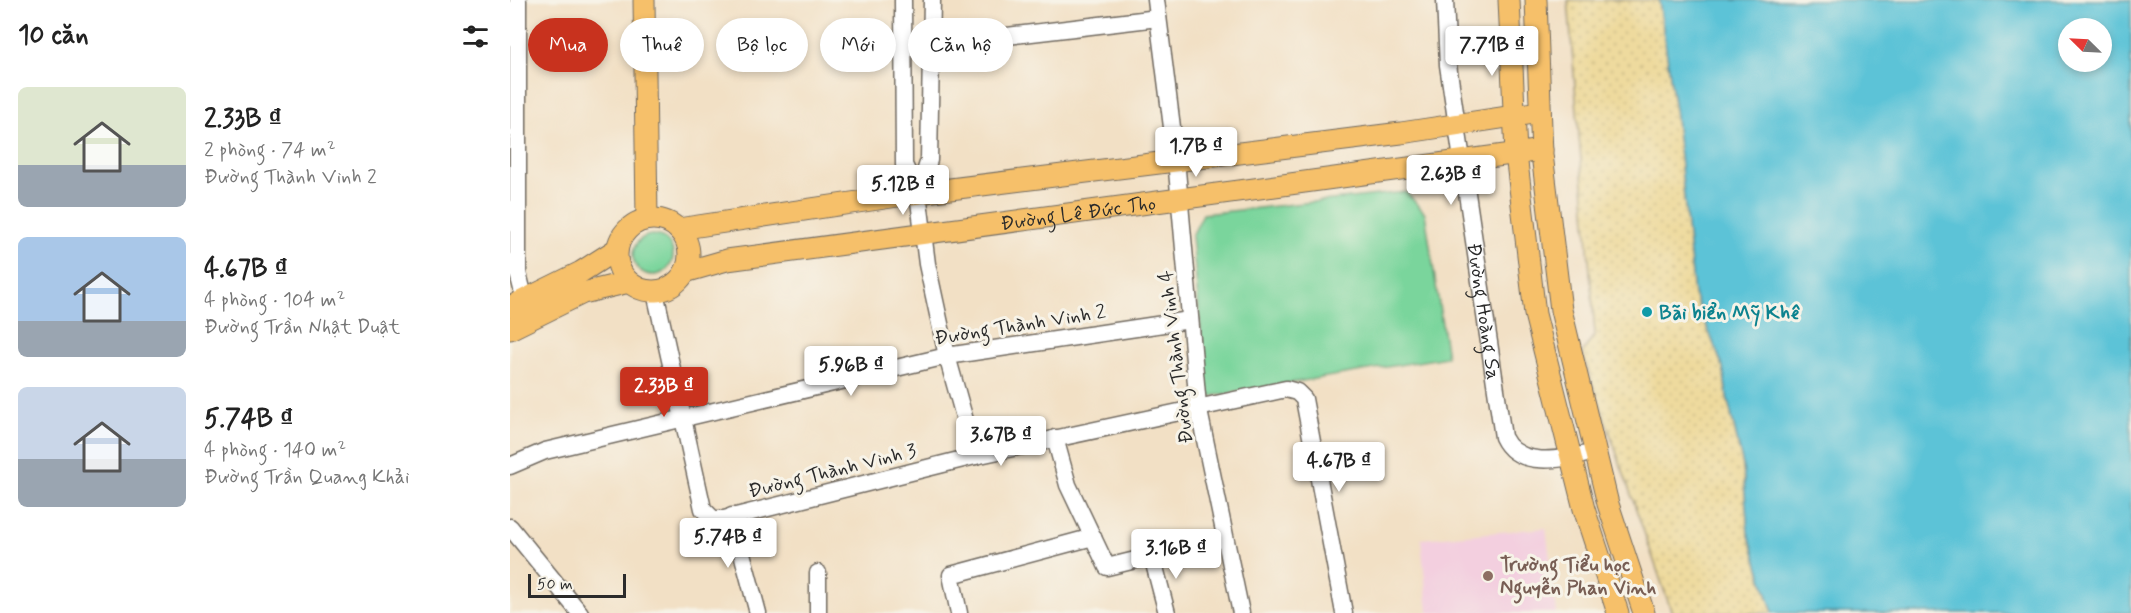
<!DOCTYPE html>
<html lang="vi">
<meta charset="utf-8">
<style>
body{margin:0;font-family:Mynerve,sans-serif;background:#f6f6f6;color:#222;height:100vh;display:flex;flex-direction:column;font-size:22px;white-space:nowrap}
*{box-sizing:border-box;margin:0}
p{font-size:20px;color:#767676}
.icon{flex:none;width:33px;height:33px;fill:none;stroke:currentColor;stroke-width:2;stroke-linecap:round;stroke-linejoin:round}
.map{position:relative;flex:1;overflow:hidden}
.side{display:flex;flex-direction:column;background:#fff;width:510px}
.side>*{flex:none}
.top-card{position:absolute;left:18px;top:18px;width:570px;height:54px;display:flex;gap:12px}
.needle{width:39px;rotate:294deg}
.fabs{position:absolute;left:1548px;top:18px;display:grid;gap:12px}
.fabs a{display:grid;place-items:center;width:54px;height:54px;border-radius:50%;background:#fff;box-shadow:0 3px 9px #0003;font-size:30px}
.scale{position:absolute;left:18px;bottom:15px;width:98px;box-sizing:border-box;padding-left:6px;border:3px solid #2b2b2b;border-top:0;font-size:16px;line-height:21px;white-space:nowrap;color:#2b2b2b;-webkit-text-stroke:4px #f7f3e8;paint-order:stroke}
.price{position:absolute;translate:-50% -51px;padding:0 14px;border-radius:6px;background:#fff;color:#222;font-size:20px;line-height:39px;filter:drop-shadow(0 2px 3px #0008)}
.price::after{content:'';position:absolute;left:50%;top:36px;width:18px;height:14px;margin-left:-9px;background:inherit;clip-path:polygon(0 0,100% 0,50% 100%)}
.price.selected{background:#c8321e;color:#fff}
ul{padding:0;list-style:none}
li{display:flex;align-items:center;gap:18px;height:150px;padding:0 18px}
li span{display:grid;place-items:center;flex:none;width:168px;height:120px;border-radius:9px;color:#555}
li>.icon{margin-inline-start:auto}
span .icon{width:72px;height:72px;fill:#fffc;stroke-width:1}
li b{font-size:26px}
h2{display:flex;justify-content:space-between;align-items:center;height:72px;padding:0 18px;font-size:26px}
.chip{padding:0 21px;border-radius:27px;background:#fff;box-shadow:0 3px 9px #0003;font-size:21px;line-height:54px}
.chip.selected{background:#c8321e;color:#fff}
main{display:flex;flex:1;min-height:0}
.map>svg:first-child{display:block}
.built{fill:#f3cfdf}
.grass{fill:#7ad59c;stroke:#528064;stroke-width:1.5}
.sand{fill:url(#sand-dots);stroke:#8c8264;stroke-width:1.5}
.water{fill:#5bc3d7;stroke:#437781;stroke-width:1.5;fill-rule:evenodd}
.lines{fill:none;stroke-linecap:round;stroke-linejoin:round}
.minor-casing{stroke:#716a61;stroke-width:19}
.major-casing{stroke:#716a61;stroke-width:23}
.minor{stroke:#fff;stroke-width:16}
.major{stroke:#f6c06b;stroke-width:21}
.culture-dot{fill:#0f9aa8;stroke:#f7f3e8;stroke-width:2}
.education-dot{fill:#8d6e63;stroke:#f7f3e8;stroke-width:2}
.labels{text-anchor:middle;stroke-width:6;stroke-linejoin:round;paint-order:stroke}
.street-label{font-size:20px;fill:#2b2b2b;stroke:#f7f3e8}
.culture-label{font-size:20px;font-weight:bold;fill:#0d838f;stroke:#f7f3e8;text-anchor:start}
.education-label{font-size:20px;font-weight:bold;fill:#785e54;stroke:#f7f3e8;text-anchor:start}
</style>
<main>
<section class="side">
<h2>10 căn<svg class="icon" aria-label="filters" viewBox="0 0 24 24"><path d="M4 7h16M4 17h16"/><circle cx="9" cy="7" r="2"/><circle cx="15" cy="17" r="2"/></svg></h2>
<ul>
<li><span style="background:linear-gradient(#dfe7d0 65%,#9aa5b1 0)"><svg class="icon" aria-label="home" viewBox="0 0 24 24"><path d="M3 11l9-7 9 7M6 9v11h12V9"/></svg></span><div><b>2.33B ₫</b><p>2 phòng · 74 m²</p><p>Đường Thành Vinh 2</p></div></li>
<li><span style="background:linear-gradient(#a9c7e8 70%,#9aa5b1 0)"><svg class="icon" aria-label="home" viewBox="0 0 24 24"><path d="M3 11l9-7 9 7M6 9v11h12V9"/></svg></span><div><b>4.67B ₫</b><p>4 phòng · 104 m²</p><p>Đường Trần Nhật Duật</p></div></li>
<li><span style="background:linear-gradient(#c9d6e8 60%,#9aa5b1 0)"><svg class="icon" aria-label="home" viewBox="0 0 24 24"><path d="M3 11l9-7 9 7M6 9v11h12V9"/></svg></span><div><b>5.74B ₫</b><p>4 phòng · 140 m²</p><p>Đường Trần Quang Khải</p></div></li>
</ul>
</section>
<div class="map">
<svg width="1621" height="613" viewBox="0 0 1621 613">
<defs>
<pattern id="sand-dots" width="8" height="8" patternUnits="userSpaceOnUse" patternTransform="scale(1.5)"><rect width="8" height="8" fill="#eeda9e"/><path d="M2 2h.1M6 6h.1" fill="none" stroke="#cb8" stroke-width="1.8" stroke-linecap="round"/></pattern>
</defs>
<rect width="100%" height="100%" fill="#f7f3e8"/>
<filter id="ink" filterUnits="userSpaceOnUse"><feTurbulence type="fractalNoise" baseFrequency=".0167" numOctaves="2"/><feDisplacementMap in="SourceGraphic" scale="12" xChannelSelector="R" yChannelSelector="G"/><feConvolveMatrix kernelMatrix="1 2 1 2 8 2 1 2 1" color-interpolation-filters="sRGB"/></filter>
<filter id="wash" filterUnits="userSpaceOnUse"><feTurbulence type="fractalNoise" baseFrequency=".008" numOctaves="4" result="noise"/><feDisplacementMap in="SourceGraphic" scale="24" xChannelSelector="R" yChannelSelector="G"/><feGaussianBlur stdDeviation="1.35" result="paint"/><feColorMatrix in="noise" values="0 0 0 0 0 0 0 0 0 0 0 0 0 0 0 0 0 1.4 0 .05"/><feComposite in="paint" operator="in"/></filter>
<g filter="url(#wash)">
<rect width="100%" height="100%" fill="#f2e0c5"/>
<path class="built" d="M 1036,528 L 1047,613 L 918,613 L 911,539 Z"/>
<path class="grass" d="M 896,192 L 915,213 L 937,357 L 697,397 L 682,236 L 693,214 Z
M123 255a20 20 0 1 1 40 0a20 20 0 1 1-40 0Z"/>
<path class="sand" d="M 1058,0 L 1149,0 L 1166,117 L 1184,294 L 1213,367 L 1217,396 L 1233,465 L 1238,532 L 1263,613 L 1162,613 L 1072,353 L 1085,334 Z"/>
<path class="water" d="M 1149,0 L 1621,0 L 1621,613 L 1263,613 L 1238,532 L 1233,465 L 1217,396 L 1213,367 L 1184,294 L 1166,117 ZM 1558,28 L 1592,28 L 1592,62 L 1558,62 Z"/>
</g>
<g filter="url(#ink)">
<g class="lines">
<defs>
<g id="minor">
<path d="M 8,0 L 8,273 L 12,289 L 22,310"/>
<path d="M 393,0 L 394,165 L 408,193 L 417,264 L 437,356 L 465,456"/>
<path d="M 646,0 L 666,159 L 688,406 L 731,613"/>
<path id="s1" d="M 935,0 L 938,65 L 993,437 C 1009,471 1057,458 1086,452"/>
<path d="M 421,45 L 648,18"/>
<path d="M 408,193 L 419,160 L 422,0"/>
<path d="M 145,292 L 193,509 L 203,519 L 214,519 L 465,456 L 776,389 L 787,392 L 794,399 L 834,613"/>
<path d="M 545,438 L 558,485 L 597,567 L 715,538"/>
<path d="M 0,466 L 35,451 L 437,356 L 680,320"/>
<path d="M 222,516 L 248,613"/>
<path d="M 0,527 L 70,613"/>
<path d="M 642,556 L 657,613"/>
<path d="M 308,573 L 308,613"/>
<path d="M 449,613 L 441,575 L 583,537"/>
</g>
<g id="major">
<path d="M 134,0 L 137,219"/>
<path d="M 999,0 L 1006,154 L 1025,314 L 1074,509 L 1108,613"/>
<path d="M 1026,0 L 1032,154 L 1051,310 L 1098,504 L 1134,613"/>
<circle cx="143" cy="255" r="36"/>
<path d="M 168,229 L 408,193 L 891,133 L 1030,112"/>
<path id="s2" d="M 175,272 L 217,260 L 1032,150"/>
<path d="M 0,307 L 71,272 L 107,249"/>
<path d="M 0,329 L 73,293 L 119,282"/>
</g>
</defs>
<use href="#minor" class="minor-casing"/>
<use href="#major" class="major-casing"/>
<use href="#minor" class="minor"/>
<use href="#major" class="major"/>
</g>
</g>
<circle class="culture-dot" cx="1137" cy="312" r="6"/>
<circle class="education-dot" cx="978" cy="576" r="6"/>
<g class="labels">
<g class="street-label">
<text dy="7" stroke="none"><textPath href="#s2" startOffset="398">Đường Lê Đức Thọ</textPath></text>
<text dy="7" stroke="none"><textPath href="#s1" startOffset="314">Đường Hoàng Sa</textPath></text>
<text transform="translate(510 324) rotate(-9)" y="7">Đường Thành Vinh 2</text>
<text transform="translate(665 357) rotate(-97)" y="7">Đường Thành Vinh 4</text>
<text transform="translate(322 470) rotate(-14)" y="7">Đường Thành Vinh 3</text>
</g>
<g class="culture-label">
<text x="1149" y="319">Bãi biển Mỹ Khê</text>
</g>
<g class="education-label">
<text x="990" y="571">Trường Tiểu học<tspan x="990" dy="23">Nguyễn Phan Vinh</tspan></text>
</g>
</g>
</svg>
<div class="fabs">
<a><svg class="needle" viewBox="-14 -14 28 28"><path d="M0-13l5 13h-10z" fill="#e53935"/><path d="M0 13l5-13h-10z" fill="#767676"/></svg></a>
</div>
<div class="scale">50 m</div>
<b class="price" style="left:982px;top:77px">7.71B ₫</b>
<b class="price" style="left:686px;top:178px">1.7B ₫</b>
<b class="price" style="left:941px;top:206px">2.63B ₫</b>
<b class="price" style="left:393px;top:216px">5.12B ₫</b>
<b class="price" style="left:341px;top:397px">5.96B ₫</b>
<b class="price selected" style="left:154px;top:418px">2.33B ₫</b>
<b class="price" style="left:491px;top:467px">3.67B ₫</b>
<b class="price" style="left:829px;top:493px">4.67B ₫</b>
<b class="price" style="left:218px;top:569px">5.74B ₫</b>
<b class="price" style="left:666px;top:580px">3.16B ₫</b>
<div class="top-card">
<a class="chip selected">Mua</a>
<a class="chip">Thuê</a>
<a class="chip">Bộ lọc</a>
<a class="chip">Mới</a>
<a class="chip">Căn hộ</a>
</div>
</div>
</main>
